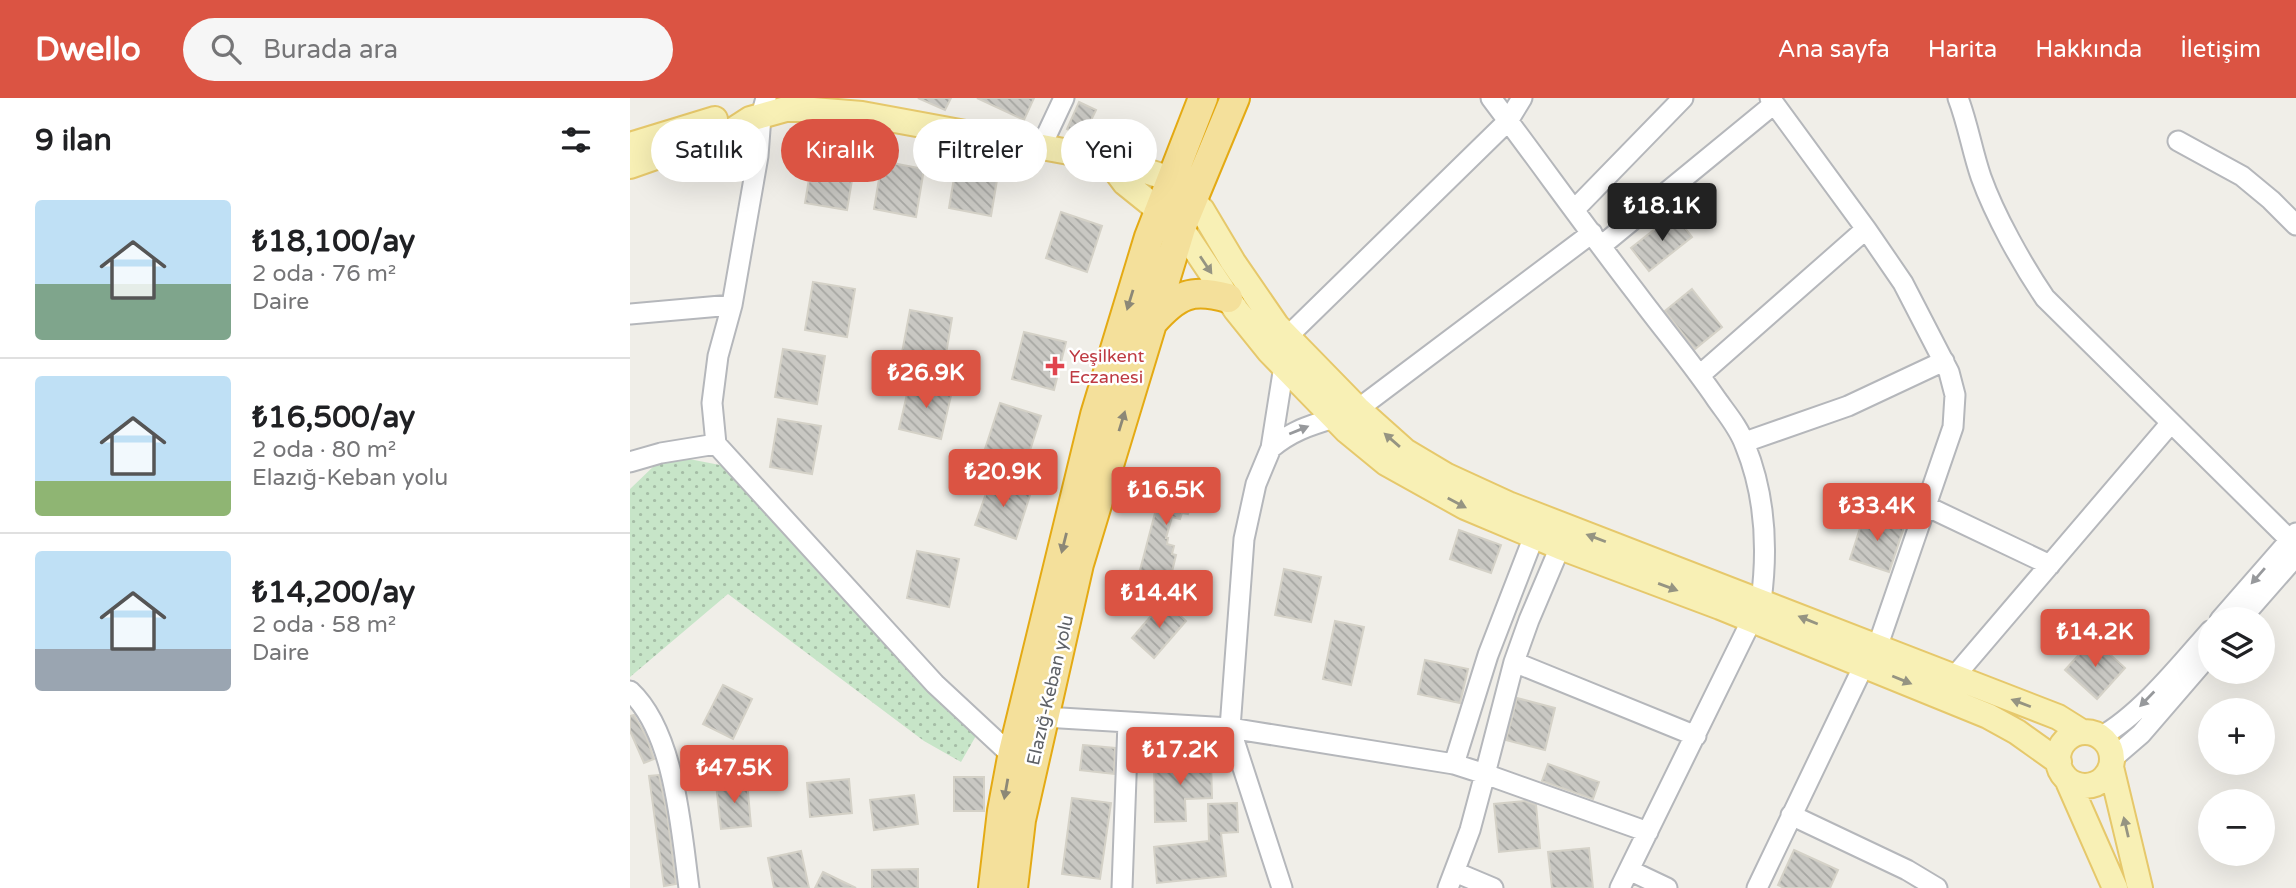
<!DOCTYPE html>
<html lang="tr">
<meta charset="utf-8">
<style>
body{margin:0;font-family:"Varela Round",sans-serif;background:#f6f6f6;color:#202124;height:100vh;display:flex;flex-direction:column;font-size:26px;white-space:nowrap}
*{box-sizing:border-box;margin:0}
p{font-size:23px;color:#757577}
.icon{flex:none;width:38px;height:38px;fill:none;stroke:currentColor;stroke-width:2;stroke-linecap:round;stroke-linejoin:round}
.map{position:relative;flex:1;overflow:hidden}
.details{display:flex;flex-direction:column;background:#fff;width:630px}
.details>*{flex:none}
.hud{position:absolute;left:21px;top:21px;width:665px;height:63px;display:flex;gap:14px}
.buttons{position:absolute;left:1568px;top:509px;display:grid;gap:14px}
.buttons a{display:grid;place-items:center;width:77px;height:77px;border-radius:50%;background:#fff;box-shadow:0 7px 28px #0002;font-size:35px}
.price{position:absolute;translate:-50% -60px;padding:0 16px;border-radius:7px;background:#db5443;color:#fff;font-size:23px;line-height:46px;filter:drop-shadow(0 2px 4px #0008)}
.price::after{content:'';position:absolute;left:50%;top:42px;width:21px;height:16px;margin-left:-10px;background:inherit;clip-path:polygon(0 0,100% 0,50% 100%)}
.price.current{background:#222;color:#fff}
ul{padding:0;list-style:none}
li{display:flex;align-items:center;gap:21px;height:175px;padding:0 35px}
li+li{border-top:2px solid #e0e0e0}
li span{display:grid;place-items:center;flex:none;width:196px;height:140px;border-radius:7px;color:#555}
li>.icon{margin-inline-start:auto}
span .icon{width:84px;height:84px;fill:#fffc;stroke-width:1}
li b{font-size:30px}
h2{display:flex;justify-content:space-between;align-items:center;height:84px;padding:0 35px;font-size:30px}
.pill{padding:0 24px;border-radius:32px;background:#fff;box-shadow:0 7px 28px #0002;font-size:24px;line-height:63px}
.pill.current{background:#db5443;color:#fff}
header{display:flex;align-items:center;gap:42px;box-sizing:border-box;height:98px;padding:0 35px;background:#db5443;color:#fff}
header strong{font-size:33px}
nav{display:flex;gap:38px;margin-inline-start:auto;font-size:24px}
.search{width:490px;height:63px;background:#f6f6f6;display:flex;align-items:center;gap:18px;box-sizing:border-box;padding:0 24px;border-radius:38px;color:#757577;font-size:26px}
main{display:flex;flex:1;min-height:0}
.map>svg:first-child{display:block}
.green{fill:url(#green-dots)}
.building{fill:url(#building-back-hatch);stroke:#d4d1c7;stroke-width:2}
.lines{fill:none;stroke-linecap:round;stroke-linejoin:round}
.minor-casing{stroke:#b5b7bb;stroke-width:23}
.major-casing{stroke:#e6c86b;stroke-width:28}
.highway-casing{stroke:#e4aa14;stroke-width:32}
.minor{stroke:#fff;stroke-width:19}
.major{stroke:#f8f0b5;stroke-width:24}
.highway{stroke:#f4e09b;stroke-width:28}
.oneway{fill:#959482}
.oneway2{fill:#8c8877}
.oneway3{fill:#97999c}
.health-dot{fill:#e0444e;stroke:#fff;stroke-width:2.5}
.labels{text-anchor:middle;stroke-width:5;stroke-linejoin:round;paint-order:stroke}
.health-label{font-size:18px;fill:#be3a42;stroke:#fff;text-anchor:start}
.street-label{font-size:18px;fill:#5f6267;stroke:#fff}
</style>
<header>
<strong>Dwello</strong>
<div class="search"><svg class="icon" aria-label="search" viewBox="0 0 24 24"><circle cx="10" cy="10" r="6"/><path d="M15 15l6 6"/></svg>Burada ara</div>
<nav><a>Ana sayfa</a><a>Harita</a><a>Hakkında</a><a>İletişim</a></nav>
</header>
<main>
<section class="details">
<h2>9 ilan<svg class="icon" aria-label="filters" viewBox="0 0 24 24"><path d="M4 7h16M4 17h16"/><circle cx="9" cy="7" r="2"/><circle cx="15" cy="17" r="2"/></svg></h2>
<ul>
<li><span style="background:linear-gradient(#bfe0f5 60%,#7fa58c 0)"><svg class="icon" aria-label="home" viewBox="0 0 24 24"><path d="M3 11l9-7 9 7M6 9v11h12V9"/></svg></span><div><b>₺18,100/ay</b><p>2 oda · 76 m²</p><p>Daire</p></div></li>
<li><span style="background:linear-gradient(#bfe0f5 75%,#8fb573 0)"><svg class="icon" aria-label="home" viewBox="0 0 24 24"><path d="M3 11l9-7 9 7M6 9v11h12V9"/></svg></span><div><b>₺16,500/ay</b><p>2 oda · 80 m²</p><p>Elazığ-Keban yolu</p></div></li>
<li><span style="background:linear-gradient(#bfe0f5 70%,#9aa5b1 0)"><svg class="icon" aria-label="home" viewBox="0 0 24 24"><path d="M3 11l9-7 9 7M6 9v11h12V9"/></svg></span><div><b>₺14,200/ay</b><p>2 oda · 58 m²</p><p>Daire</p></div></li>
</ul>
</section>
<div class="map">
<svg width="1666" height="790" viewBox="0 0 1666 790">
<defs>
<pattern id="green-dots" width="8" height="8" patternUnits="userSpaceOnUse" patternTransform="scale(1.75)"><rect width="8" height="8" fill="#c7e5c8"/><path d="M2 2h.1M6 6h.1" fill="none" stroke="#a5bda6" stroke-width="1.8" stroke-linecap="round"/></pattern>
<pattern id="building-back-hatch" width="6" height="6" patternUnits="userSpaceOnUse" patternTransform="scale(1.75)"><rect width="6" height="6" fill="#c9c8c3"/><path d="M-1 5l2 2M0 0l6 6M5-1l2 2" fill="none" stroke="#a6a6a2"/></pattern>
</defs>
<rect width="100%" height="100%" fill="#f0eee8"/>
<path class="green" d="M 59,361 L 95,368 L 347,636 L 331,664 L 294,643 L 98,496 L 0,579 L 0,391 L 26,366 Z"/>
<path class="building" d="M 288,0 L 321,0 L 315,12 Z
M 347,0 L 404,0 L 394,22 Z
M 449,4 L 466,12 L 453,39 L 437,31 Z
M 183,57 L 225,64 L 217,112 L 175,105 Z
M 327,62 L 369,70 L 361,118 L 319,110 Z
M 252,63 L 294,71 L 286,119 L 244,111 Z
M 431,114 L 472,128 L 457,174 L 416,160 Z
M 1044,116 L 1062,139 L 1019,173 L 1001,150 Z
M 183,184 L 225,191 L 217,239 L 175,232 Z
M 1062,191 L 1092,229 L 1065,251 L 1035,213 Z
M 280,212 L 322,220 L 314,268 L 271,260 Z
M 394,234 L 436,244 L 424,292 L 382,281 Z
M 153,251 L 195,258 L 187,306 L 145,299 Z
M 280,283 L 322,293 L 311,341 L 269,331 Z
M 370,305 L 411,318 L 396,365 L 355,351 Z
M 148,321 L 191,328 L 182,376 L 140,369 Z
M 536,373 L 555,378 L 554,384 L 561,386 L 559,394 L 563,395 L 558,416 L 552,415 L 550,421 L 542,419 L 536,440 L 538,440 L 537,446 L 544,448 L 542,456 L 546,457 L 541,478 L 535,477 L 533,483 L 509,476 Z
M 361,381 L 401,394 L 386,441 L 345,427 Z
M 1235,415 L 1274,429 L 1259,474 L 1220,461 Z
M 829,432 L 871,447 L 861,475 L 820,461 Z
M 287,453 L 329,461 L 319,509 L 277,500 Z
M 654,471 L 691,479 L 681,524 L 645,517 Z
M 534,503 L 556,523 L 524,560 L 502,540 Z
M 705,523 L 734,529 L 721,587 L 693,581 Z
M 1463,541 L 1495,570 L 1467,601 L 1435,572 Z
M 795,562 L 838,571 L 830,605 L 788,596 Z
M 93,587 L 122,601 L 103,641 L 73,626 Z
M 887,600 L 925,610 L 915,652 L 876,642 Z
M 4,617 L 16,638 L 24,661 L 14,665 L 0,633 L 0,618 Z
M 453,647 L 485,650 L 484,676 L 450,672 Z
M 581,662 L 582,700 L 555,701 L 556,723 L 525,724 L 524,663 Z
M 918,666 L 969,684 L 963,701 L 912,683 Z
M 29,677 L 37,715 L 46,786 L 34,788 L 19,678 Z
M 324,679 L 354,679 L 354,713 L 324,713 Z
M 219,681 L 222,715 L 180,719 L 177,685 Z
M 117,683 L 121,728 L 91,731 L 86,686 Z
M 284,697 L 288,726 L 244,732 L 240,702 Z
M 442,700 L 481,705 L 470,781 L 432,776 Z
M 895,703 L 906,707 L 910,750 L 869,754 L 864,706 Z
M 607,705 L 608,734 L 591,735 L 596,778 L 527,785 L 524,749 L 579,743 L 578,706 Z
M 959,750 L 963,790 L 922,790 L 918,754 Z
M 1164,752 L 1208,772 L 1200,790 L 1154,790 L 1148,787 Z
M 171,753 L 179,790 L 144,790 L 138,760 Z
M 288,771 L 288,790 L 242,790 L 242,772 Z
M 193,774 L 226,790 L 185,790 Z"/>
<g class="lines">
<defs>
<path id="minor" d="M 136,0 L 131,18 L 128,58 L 102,207 L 88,258 L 82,305 L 86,346 L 305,586 L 376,652 L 383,654
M 861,0 C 910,65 957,131 1007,196 C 1033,231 1062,265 1087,302 C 1097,316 1109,330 1115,347 C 1135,396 1138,451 1131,503 L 990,790
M 1140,0 L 1236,131 L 1273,185 L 1319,274 L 1325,297 L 1323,329 L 1247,550
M 1328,0 C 1338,26 1342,53 1351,79 C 1365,118 1392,166 1415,200 L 1660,442
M 1548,43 L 1612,78 L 1641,102 L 1666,127
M 411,49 L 434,0
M 944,112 L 1053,0
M 971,148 L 1144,6
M 0,216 L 102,207
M 657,239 L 878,23 L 892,0
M 654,268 L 641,350 C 662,333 678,328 704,320
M 1070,277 L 1236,131
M 728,311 L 962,135
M 1115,344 L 1218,308 L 1314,263
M 641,350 L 626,386 L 614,441 L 600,630 L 652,790
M 0,364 L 31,355 L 86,346
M 1296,408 L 1420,467
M 930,449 L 899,522 L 884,564 L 855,676 L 1018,734
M 1590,522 L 1666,435
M 1610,522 L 1666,458
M 884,564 L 1066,638
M 1324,579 L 1540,326
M 0,593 C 45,635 51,731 59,790
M 414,619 L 600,630 L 824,666 L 855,676 L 840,732 L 818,790
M 1470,639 C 1510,617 1550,567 1580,533
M 1482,661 L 1511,636 L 1580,556
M 824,666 L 858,557 L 904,438
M 1161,717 L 1277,772 L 1307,790
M 999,772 L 1037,790
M 825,774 L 863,790
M 492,790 L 498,624
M 1127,790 L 1234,567"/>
<path id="major" d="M 0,47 L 85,21
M 480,65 L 495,85 L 551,130 L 606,212 L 639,253 L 717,333 L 756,365 L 835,409 L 930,449 L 1090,509 L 1358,618 L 1387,634 L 1429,664
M 0,68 L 103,32 L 120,21 L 156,11 L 171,11 L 232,16 L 439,54 L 480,65 L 506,70 L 541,81 L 572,112 L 603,164 L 647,228 L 728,311 L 775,353 L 817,378 L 878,406 L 1428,619 L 1452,634
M1428 661a27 27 0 1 1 54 0a27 27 0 1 1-54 0Z
M 1481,669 L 1510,790
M 1437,681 L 1485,790"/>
<path id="highway" d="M 523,224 C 548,196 562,190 598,200
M 363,790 L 372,713 L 383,654 L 465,317 L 519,139 L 573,0
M 383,790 L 391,722 L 449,466 L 551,130 L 605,0"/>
</defs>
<use href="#minor" class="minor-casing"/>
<use href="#major" class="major-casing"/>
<use href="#highway" class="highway-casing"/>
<use href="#minor" class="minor"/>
<use href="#major" class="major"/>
<use href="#highway" class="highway"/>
</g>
<defs><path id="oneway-solid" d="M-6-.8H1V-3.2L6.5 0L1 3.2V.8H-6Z" transform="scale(1.75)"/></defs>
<g class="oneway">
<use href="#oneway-solid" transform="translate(576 167) rotate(56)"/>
<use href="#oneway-solid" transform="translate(762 342) rotate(-139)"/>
<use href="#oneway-solid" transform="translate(827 405) rotate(28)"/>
<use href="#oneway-solid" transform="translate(966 440) rotate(-159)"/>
<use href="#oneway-solid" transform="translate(1038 489) rotate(20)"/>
<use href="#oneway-solid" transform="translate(1178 522) rotate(-158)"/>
<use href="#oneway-solid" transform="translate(1272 582) rotate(22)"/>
<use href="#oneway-solid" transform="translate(1391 605) rotate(-159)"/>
<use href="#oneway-solid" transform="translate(1496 729) rotate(-103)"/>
</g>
<g class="oneway2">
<use href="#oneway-solid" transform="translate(500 202) rotate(107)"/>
<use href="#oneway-solid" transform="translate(492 323) rotate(-73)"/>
<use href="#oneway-solid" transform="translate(434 445) rotate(104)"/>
<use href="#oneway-solid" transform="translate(376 691) rotate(100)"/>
</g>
<g class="oneway3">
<use href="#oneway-solid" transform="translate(669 332) rotate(-22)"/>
<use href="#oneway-solid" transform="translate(1628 478) rotate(131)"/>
<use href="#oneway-solid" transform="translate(1517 601) rotate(134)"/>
</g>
<path class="health-dot" d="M421.5 257.5h7v7h7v7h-7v7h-7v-7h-7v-7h7z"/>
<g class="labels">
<g class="health-label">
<text x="439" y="264">Yeşilkent<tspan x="439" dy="21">Eczanesi</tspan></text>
</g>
<g class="street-label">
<text transform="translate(420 592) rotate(-77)" y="6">Elazığ-Keban yolu</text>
</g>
</g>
</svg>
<div class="buttons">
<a><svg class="icon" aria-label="layers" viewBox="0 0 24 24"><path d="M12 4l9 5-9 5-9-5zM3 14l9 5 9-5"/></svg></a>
<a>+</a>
<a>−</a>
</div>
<b class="price current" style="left:1032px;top:145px">₺18.1K</b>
<b class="price" style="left:296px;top:312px">₺26.9K</b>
<b class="price" style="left:373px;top:411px">₺20.9K</b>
<b class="price" style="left:536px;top:429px">₺16.5K</b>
<b class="price" style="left:1247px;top:445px">₺33.4K</b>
<b class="price" style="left:529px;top:532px">₺14.4K</b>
<b class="price" style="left:1465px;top:571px">₺14.2K</b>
<b class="price" style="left:550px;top:689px">₺17.2K</b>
<b class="price" style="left:104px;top:707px">₺47.5K</b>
<div class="hud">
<a class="pill">Satılık</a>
<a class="pill current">Kiralık</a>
<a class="pill">Filtreler</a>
<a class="pill">Yeni</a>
</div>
</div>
</main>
